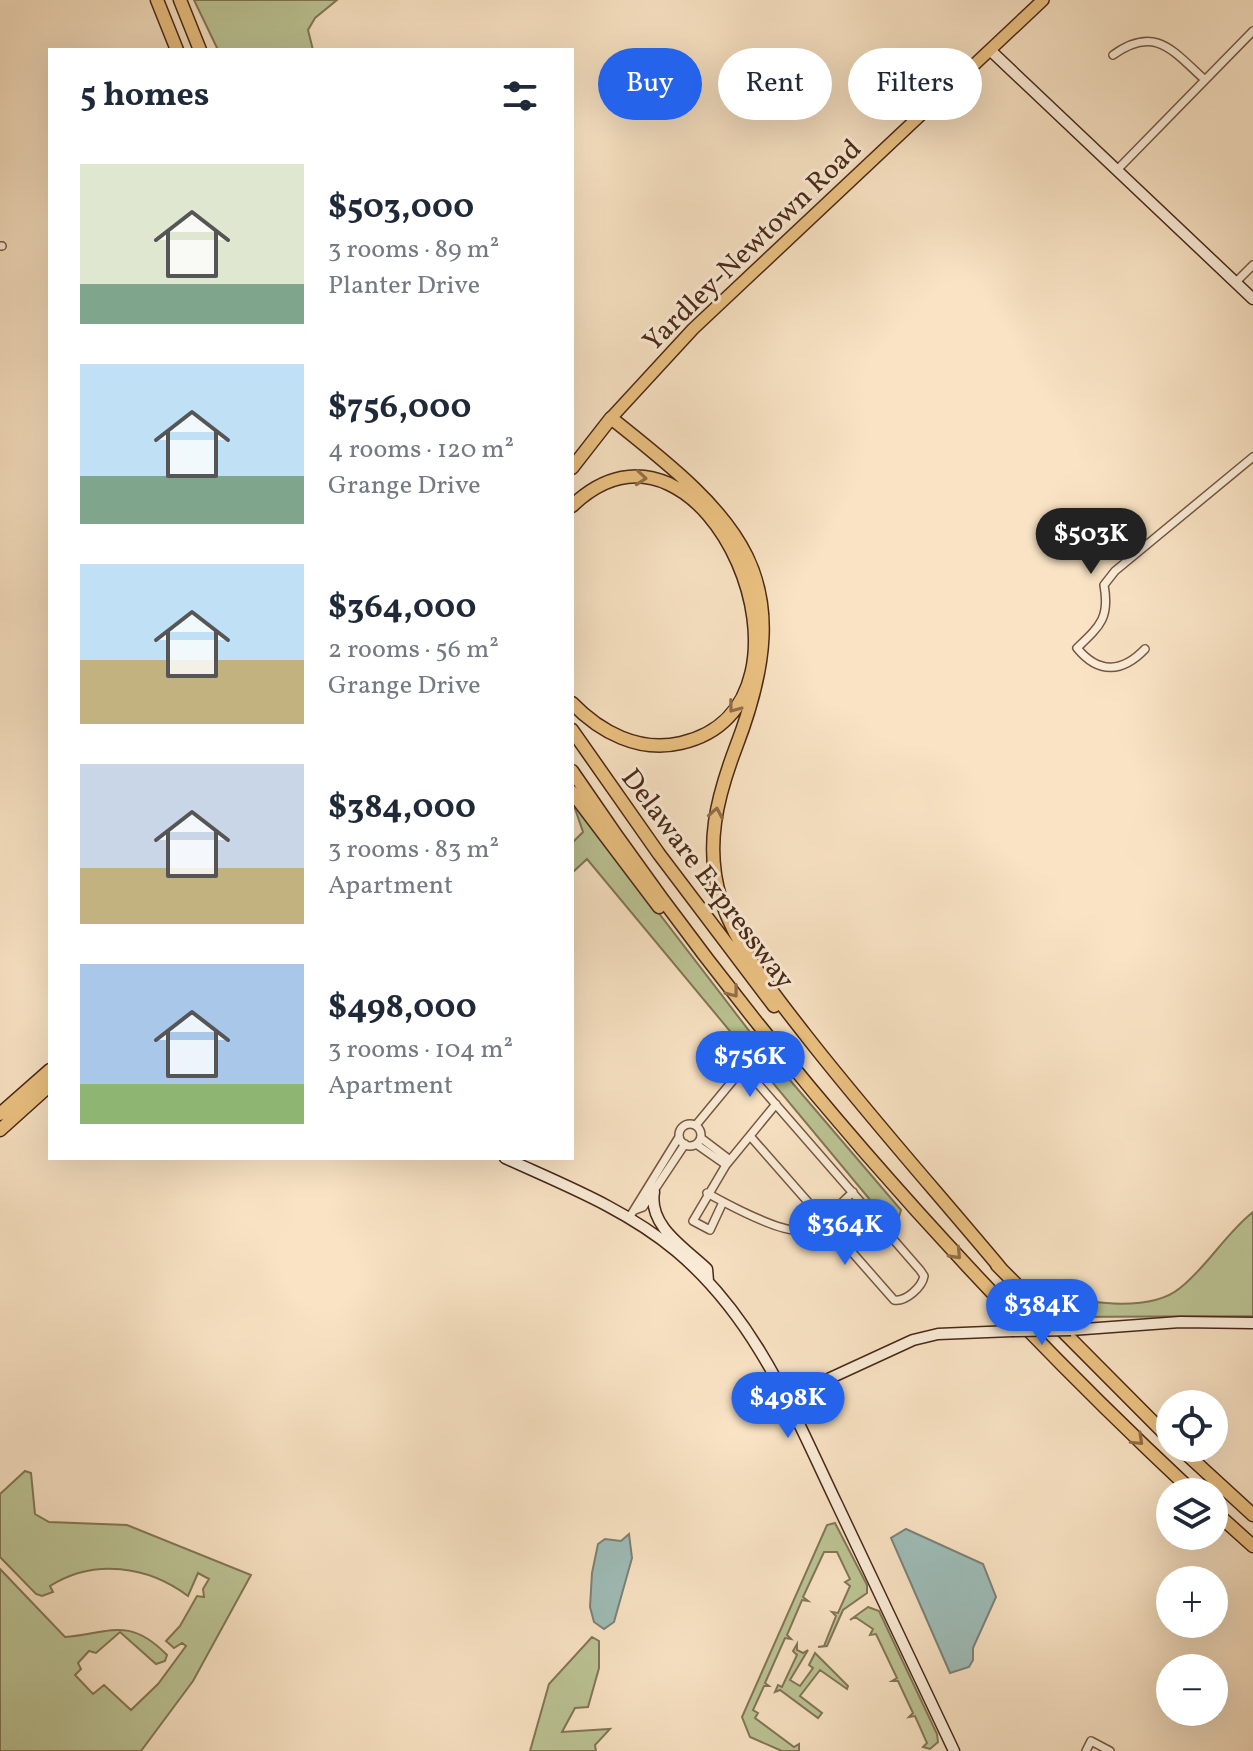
<!DOCTYPE html>
<meta charset="utf-8">
<style>
body{margin:0;font-family:Vollkorn,serif;background:#f2f2f3;color:#1f2937;height:100vh;display:flex;flex-direction:column;font-size:30px;white-space:nowrap}
*{box-sizing:border-box;margin:0}
p{font-size:26px;color:#747a83}
.icon{flex:none;width:44px;height:44px;fill:none;stroke:currentColor;stroke-width:2;stroke-linecap:round;stroke-linejoin:round}
.map{position:relative;flex:1;overflow:hidden}
.panel{position:absolute;left:48px;top:48px;width:526px;height:1112px;display:flex;flex-direction:column;background:#fff;border-radius:0px;box-shadow:0 8px 32px #0002}
.panel>*{flex:none}
.top-card{position:absolute;left:598px;top:48px;width:534px;height:72px;display:flex;gap:16px}
.controls{position:absolute;left:1156px;top:1390px;display:grid;gap:16px}
.controls a{display:grid;place-items:center;width:72px;height:72px;border-radius:50%;background:#fff;box-shadow:0 8px 32px #0002;font-size:40px}
.price{position:absolute;translate:-50% -68px;padding:0 18px;border-radius:28px;background:#2563eb;color:#fff;font-size:26px;line-height:52px;filter:drop-shadow(0 2px 4px #0008)}
.price::after{content:'';position:absolute;left:50%;top:48px;width:24px;height:18px;margin-left:-12px;background:inherit;clip-path:polygon(0 0,100% 0,50% 100%)}
.price.active{background:#222;color:#fff}
ul{padding:0;list-style:none}
li{display:flex;align-items:center;gap:24px;height:200px;padding:0 32px}
li span{display:grid;place-items:center;flex:none;width:224px;height:160px;border-radius:0px;color:#555}
li>.icon{margin-inline-start:auto}
span .icon{width:96px;height:96px;fill:#fffc;stroke-width:1}
li b{font-size:34px}
h2{display:flex;justify-content:space-between;align-items:center;height:96px;padding:0 32px;font-size:34px}
.chip{padding:0 28px;border-radius:36px;background:#fff;box-shadow:0 8px 32px #0002;font-size:28px;line-height:72px}
.chip.active{background:#2563eb;color:#fff}
.map>svg:first-child{display:block}
.green{fill:#bcc495;stroke:#827656;stroke-width:2}
.water{fill:#9ebdb8;stroke:#7c8178;stroke-width:2}
.lines{fill:none;stroke-linecap:round;stroke-linejoin:round}
.street-casing{stroke:#755742;stroke-width:10}
.secondary-casing{stroke:#492817;stroke-width:13}
.primary-casing{stroke:#492817;stroke-width:14}
.highway-casing{stroke:#492817;stroke-width:15}
.street{stroke:#fbedd9;stroke-width:7}
.secondary{stroke:#fbedd9;stroke-width:10}
.primary{stroke:#ecc282;stroke-width:11}
.highway{stroke:#ecc282;stroke-width:12}
.secondary-bridge-casing{stroke:#492817;stroke-width:13;stroke-linecap:butt}
.secondary-bridge{stroke:#fbedd9;stroke-width:10}
.oneway{stroke:#926d47}
.labels{text-anchor:middle;stroke-width:6;stroke-linejoin:round;paint-order:stroke}
.street-label{font-size:28px;fill:#492817;stroke:#fbedd9}
</style>
<div class="map">
<svg width="1253" height="1751" viewBox="0 0 1253 1751">
<rect width="100%" height="100%" fill="#f9e3c4"/>
<filter id="stains"><feTurbulence type="fractalNoise" baseFrequency=".0025" numOctaves="4"/><feColorMatrix values="0 0 0 0 .2 0 0 0 0 .09 0 0 0 0 .02 0 0 0 .5 -.17"/></filter>
<radialGradient id="worn" r=".72"><stop offset=".6" stop-color="#630" stop-opacity="0"/><stop offset="1" stop-color="#630" stop-opacity=".3"/></radialGradient>
<path class="green" d="M 194,0 L 337,0 L 315,18 L 308,30 L 313,50 L 218,50 Z
M 572,800 L 760,1045 L 901,1210 L 897,1223 L 891,1225 L 587,859 L 572,873 L 572,843 L 583,832 Z
M 1253,1212 L 1253,1316 L 1063,1317 L 1042,1292 C 1079,1302 1149,1314 1180,1288 C 1207,1267 1226,1233 1253,1212 Z
M 25,1471 L 31,1473 L 35,1514 L 49,1522 L 127,1525 L 251,1575 L 193,1681 L 141,1751 L 0,1751 L 0,1569 L 65,1637 C 108,1634 128,1615 167,1655 L 165,1661 L 156,1664 L 120,1632 L 96,1653 L 89,1651 L 78,1663 L 81,1669 L 75,1675 L 93,1694 L 104,1685 L 131,1710 L 158,1684 L 186,1646 L 182,1643 L 174,1648 L 166,1641 L 180,1626 L 197,1596 L 204,1597 L 203,1589 L 209,1579 L 198,1573 L 188,1596 C 148,1566 94,1558 50,1586 L 53,1592 L 42,1596 L 36,1594 L 0,1557 L 0,1494 Z
M 835,1523 L 867,1585 L 867,1593 L 843,1610 L 827,1646 L 818,1647 L 824,1646 L 836,1616 L 832,1612 L 838,1613 L 850,1586 L 845,1582 L 850,1579 L 837,1552 L 824,1552 L 803,1597 L 808,1601 L 802,1600 L 787,1635 L 791,1639 L 785,1638 L 765,1683 L 769,1686 L 764,1686 L 753,1710 L 758,1713 L 755,1718 L 794,1747 L 799,1744 L 799,1751 L 782,1751 L 750,1737 L 742,1717 L 827,1525 Z
M 868,1607 L 879,1611 L 937,1734 L 938,1742 L 930,1749 L 923,1747 L 927,1743 L 915,1716 L 909,1717 L 913,1713 L 898,1681 L 892,1681 L 897,1678 L 876,1634 L 870,1635 L 873,1629 L 855,1617 L 850,1620 Z
M 592,1637 L 599,1641 L 599,1668 L 588,1707 L 575,1708 L 562,1732 L 610,1729 L 595,1745 L 596,1751 L 530,1751 L 549,1684 Z
M 797,1644 L 797,1650 L 803,1653 L 808,1650 L 790,1680 L 800,1686 L 813,1668 L 809,1665 L 815,1653 L 848,1686 L 847,1689 L 820,1670 L 800,1696 L 822,1713 L 818,1718 L 780,1690 L 775,1692 L 778,1685 L 782,1687 L 797,1655 L 793,1651 Z"/>
<path class="water" d="M 906,1529 L 983,1564 L 996,1597 L 973,1648 L 973,1660 L 969,1667 L 950,1673 L 891,1538 Z
M 629,1534 L 632,1558 L 614,1622 L 604,1629 L 594,1622 L 590,1607 L 592,1573 L 598,1544 L 605,1539 L 621,1541 Z"/>
<g class="lines">
<defs>
<path id="street" d="M 1113,55 C 1155,25 1172,50 1204,79
M 1117,170 L 1253,31
M 0,246 L 2,246
M 1236,282 L 1253,265
M 1145,649 C 1123,672 1099,675 1077,648 C 1100,626 1110,618 1104,585 L 1115,571 L 1253,457
M679 1135a11 11 0 1 1 22 0a11 11 0 1 1-22 0Z
M 696,1125 L 739,1073 L 758,1084 L 920,1270 L 924,1276 C 922,1287 906,1302 894,1300 L 750,1136
M 701,1138 L 730,1160
M 696,1144 L 726,1165
M 707,1193 C 725,1203 782,1234 802,1230 C 821,1226 839,1205 853,1192
M 723,1202 L 710,1230 L 693,1221 L 726,1165 L 776,1104
M 635,1210 L 643,1207 L 685,1144
M 629,1218 L 679,1137
M 1086,1751 L 1091,1741 L 1110,1751"/>
<path id="secondary" d="M 990,50 L 1253,299
M 505,1158 C 564,1185 626,1209 676,1251 C 756,1318 793,1412 837,1504 C 876,1586 915,1669 954,1751
M 654,1192 C 648,1226 685,1248 707,1269 L 708,1281
M 1071,1330 L 1180,1322 L 1253,1323
M 787,1398 L 913,1340 L 938,1334 L 1012,1331"/>
<path id="primary" d="M 611,418 L 693,329 L 1043,0"/>
<path id="highway" d="M 157,0 L 177,50
M 180,0 L 200,50
M 572,468 L 611,418 C 740,520 802,575 736,747 C 717,797 704,847 721,900 C 738,950 772,992 804,1033 C 867,1114 936,1191 1002,1270
M 572,506 C 706,378 844,706 681,743 C 639,753 600,732 572,703
M 572,730 L 659,854 L 774,1006
M 572,771 C 750,1035 961,1275 1193,1492
M 572,792 L 659,907
M 0,1114 L 50,1070
M 0,1130 L 50,1085
M 997,1265 L 1170,1439
M 1180,1448 L 1253,1515
M 1214,1511 L 1253,1546"/>
</defs>
<use href="#street" class="street-casing"/>
<use href="#secondary" class="secondary-casing"/>
<use href="#primary" class="primary-casing"/>
<use href="#highway" class="highway-casing"/>
<use href="#street" class="street"/>
<use href="#secondary" class="secondary"/>
<use href="#primary" class="primary"/>
<use href="#highway" class="highway"/>
<defs>
<path id="secondary-bridge" d="M 1012,1331 L 1071,1330"/>
</defs>
<use href="#secondary-bridge" class="secondary-bridge-casing"/>
<use href="#secondary-bridge" class="secondary-bridge"/>
</g>
<defs><path id="oneway-chevron" d="M-2-3.5L2.5 0L-2 3.5" fill="none" stroke-width="1.6" stroke-linecap="round" stroke-linejoin="round" transform="scale(2)"/></defs>
<g class="oneway">
<use href="#oneway-chevron" transform="translate(641 478) rotate(5)"/>
<use href="#oneway-chevron" transform="translate(734 707) rotate(127)"/>
<use href="#oneway-chevron" transform="translate(716 813) rotate(-80)"/>
<use href="#oneway-chevron" transform="translate(733 992) rotate(52)"/>
<use href="#oneway-chevron" transform="translate(956 1254) rotate(47)"/>
<use href="#oneway-chevron" transform="translate(1138 1440) rotate(44)"/>
</g>
<g class="labels">
<g class="street-label">
<text transform="translate(751 244) rotate(-44)" y="10">Yardley-Newtown Road</text>
<text transform="translate(709 878) rotate(53)" y="10">Delaware Expressway</text>
</g>
</g>
<rect width="100%" height="100%" filter="url(#stains)"/>
<rect width="100%" height="100%" fill="url(#worn)"/>
</svg>
<div class="controls">
<a><svg class="icon" aria-label="locate" viewBox="0 0 24 24"><circle cx="12" cy="12" r="6"/><path d="M12 2v4M12 18v4M2 12h4M18 12h4"/></svg></a>
<a><svg class="icon" aria-label="layers" viewBox="0 0 24 24"><path d="M12 4l9 5-9 5-9-5zM3 14l9 5 9-5"/></svg></a>
<a>+</a>
<a>−</a>
</div>
<b class="price active" style="left:1091px;top:576px">$503K</b>
<b class="price" style="left:750px;top:1099px">$756K</b>
<b class="price" style="left:845px;top:1267px">$364K</b>
<b class="price" style="left:1042px;top:1347px">$384K</b>
<b class="price" style="left:788px;top:1440px">$498K</b>
<div class="top-card">
<a class="chip active">Buy</a>
<a class="chip">Rent</a>
<a class="chip">Filters</a>
</div>
<section class="panel">
<h2>5 homes<svg class="icon" aria-label="filters" viewBox="0 0 24 24"><path d="M4 7h16M4 17h16"/><circle cx="9" cy="7" r="2"/><circle cx="15" cy="17" r="2"/></svg></h2>
<ul>
<li><span style="background:linear-gradient(#dfe7d0 75%,#7fa58c 0)"><svg class="icon" aria-label="home" viewBox="0 0 24 24"><path d="M3 11l9-7 9 7M6 9v11h12V9"/></svg></span><div><b>$503,000</b><p>3 rooms · 89 m²</p><p>Planter Drive</p></div></li>
<li><span style="background:linear-gradient(#bfe0f5 70%,#7fa58c 0)"><svg class="icon" aria-label="home" viewBox="0 0 24 24"><path d="M3 11l9-7 9 7M6 9v11h12V9"/></svg></span><div><b>$756,000</b><p>4 rooms · 120 m²</p><p>Grange Drive</p></div></li>
<li><span style="background:linear-gradient(#bfe0f5 60%,#c2b280 0)"><svg class="icon" aria-label="home" viewBox="0 0 24 24"><path d="M3 11l9-7 9 7M6 9v11h12V9"/></svg></span><div><b>$364,000</b><p>2 rooms · 56 m²</p><p>Grange Drive</p></div></li>
<li><span style="background:linear-gradient(#c9d6e8 65%,#c2b280 0)"><svg class="icon" aria-label="home" viewBox="0 0 24 24"><path d="M3 11l9-7 9 7M6 9v11h12V9"/></svg></span><div><b>$384,000</b><p>3 rooms · 83 m²</p><p>Apartment</p></div></li>
<li><span style="background:linear-gradient(#a9c7e8 75%,#8fb573 0)"><svg class="icon" aria-label="home" viewBox="0 0 24 24"><path d="M3 11l9-7 9 7M6 9v11h12V9"/></svg></span><div><b>$498,000</b><p>3 rooms · 104 m²</p><p>Apartment</p></div></li>
</ul>
</section>
</div>
